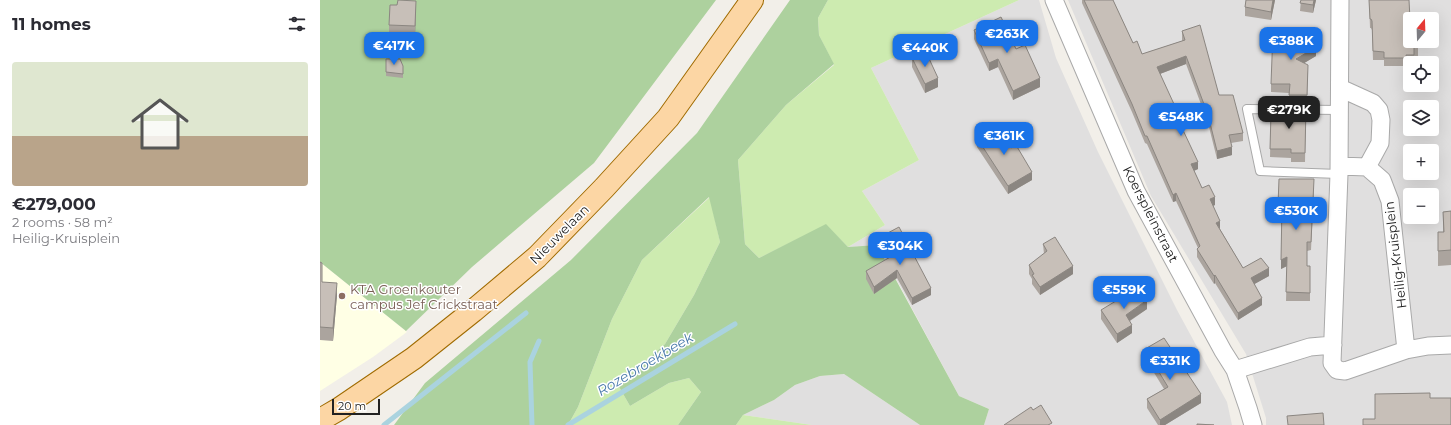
<!DOCTYPE html>
<meta charset="utf-8">
<style>
body{margin:0;font-family:Montserrat,sans-serif;background:#f2f2f3;color:#2b2b33;height:100vh;display:flex;flex-direction:column;font-size:15px;white-space:nowrap}
*{box-sizing:border-box;margin:0}
p{font-size:13px;color:#7c7c81}
.icon{flex:none;width:22px;height:22px;fill:none;stroke:currentColor;stroke-width:2;stroke-linecap:round;stroke-linejoin:round}
.map{position:relative;flex:1;overflow:hidden}
.sheet{display:flex;flex-direction:column;background:#fff;width:320px}
.sheet>*{flex:none}
.needle{width:26px;rotate:19deg}
.buttons{position:absolute;left:1083px;top:12px;display:grid;gap:8px}
.buttons a{display:grid;place-items:center;width:36px;height:36px;border-radius:4px;background:#fff;box-shadow:0 4px 16px #0002;font-size:20px}
.scale{position:absolute;left:12px;bottom:10px;width:48px;box-sizing:border-box;padding-left:4px;border:2px solid #222;border-top:0;font-size:11px;line-height:14px;white-space:nowrap;color:#222;-webkit-text-stroke:3px #fff;paint-order:stroke}
.price{position:absolute;translate:-50% -34px;padding:0 9px;border-radius:8px;background:#1a73e8;color:#fff;font-size:13px;line-height:26px;filter:drop-shadow(0 1px 2px #0008)}
.price::after{content:'';position:absolute;left:50%;top:24px;width:12px;height:9px;margin-left:-6px;background:inherit;clip-path:polygon(0 0,100% 0,50% 100%)}
.price.active{background:#222;color:#fff}
ul{padding:0;list-style:none}
li{display:grid;align-content:center;gap:8px;height:212px;padding:0 12px}
li+li{border-top:1px solid #e1e1e2}
li span{display:grid;place-items:center;height:124px;border-radius:4px;color:#555}
li>.icon{margin-inline-start:auto}
span .icon{width:72px;height:72px;fill:#fffc;stroke-width:1}
li b{font-size:17px}
h2{display:flex;justify-content:space-between;align-items:center;height:48px;padding:0 12px;font-size:17px}
main{display:flex;flex:1;min-height:0}
.map>svg:first-child{display:block}
.residential{fill:#e0dfdf;fill-rule:evenodd}
.education{fill:#ffffe5}
.grass{fill:#cdebb0}
.forest{fill:#add19e}
.lines{fill:none;stroke-linecap:round;stroke-linejoin:round}
.stream{stroke:#aad3df;stroke-width:5}
.lane-casing{stroke:#a9a9a9;stroke-width:10}
.street-casing{stroke:#a9a9a9;stroke-width:19}
.primary-casing{stroke:#a06b00;stroke-width:24}
.lane{stroke:#fff;stroke-width:8}
.street{stroke:#fff;stroke-width:17}
.primary{stroke:#fcd6a4;stroke-width:22}
.wall{fill:#aba49e}
.shaded-wall{fill:#8b8681}
.building{fill:#c7bfb8;stroke:#8b8681}
.education-dot{fill:#8d6e63;stroke:#fff;stroke-width:1.5}
.labels{text-anchor:middle;stroke-width:3;stroke-linejoin:round;paint-order:stroke}
.street-label{font-size:13px;fill:#222;stroke:#fff}
.education-label{font-size:13px;fill:#785e54;stroke:#fff;text-anchor:start}
.water-label{font-size:14px;font-style:italic;fill:#4a7aab;stroke:#fff}
</style>
<main>
<section class="sheet">
<h2>11 homes<svg class="icon" aria-label="filters" viewBox="0 0 24 24"><path d="M4 7h16M4 17h16"/><circle cx="9" cy="7" r="2"/><circle cx="15" cy="17" r="2"/></svg></h2>
<ul>
<li><span style="background:linear-gradient(#dfe7d0 60%,#b9a48a 0)"><svg class="icon" aria-label="home" viewBox="0 0 24 24"><path d="M3 11l9-7 9 7M6 9v11h12V9"/></svg></span><div><b>€279,000</b><p>2 rooms · 58 m²</p><p>Heilig-Kruisplein</p></div></li>
</ul>
</section>
<div class="map">
<svg width="1131" height="425" viewBox="0 0 1131 425">
<rect width="100%" height="100%" fill="#f2efe9"/>
<path class="residential" d="M 699,0 L 719,0 L 736,58 L 778,152 L 857,310 L 907,402 L 912,425 L 664,425 L 669,409 L 639,396 L 558,245 L 528,247 L 565,225 L 542,191 L 599,160 L 551,68 Z
M 748,0 L 1131,0 L 1131,425 L 946,425 L 946,418 L 926,354 L 831,196 ZM 1090,19 L 1112,19 L 1112,41 L 1090,41 ZM 1090,63 L 1112,63 L 1112,85 L 1090,85 ZM 1090,107 L 1112,107 L 1112,129 L 1090,129 ZM 1090,151 L 1112,151 L 1112,173 L 1090,173 ZM 1090,195 L 1112,195 L 1112,217 L 1090,217 Z
M 524,374 L 600,425 L 492,425 L 423,415 L 454,400 L 475,385 L 500,376 Z"/>
<path class="education" d="M 0,262 L 87,332 L 53,357 L 0,391 Z"/>
<path class="grass" d="M 508,0 L 699,0 L 551,68 L 599,160 L 542,191 L 565,225 L 528,247 L 506,225 L 439,258 L 425,244 L 418,160 L 466,105 L 514,65 L 499,35 L 498,18 Z
M 390,197 L 400,242 L 374,295 L 345,344 L 298,385 L 310,406 L 349,383 L 369,378 L 381,392 L 358,425 L 248,425 L 258,407 L 292,319 L 322,260 Z
M 423,415 L 492,425 L 416,425 Z"/>
<path class="forest" d="M 0,0 L 396,0 L 274,163 L 152,267 L 86,331 L 0,262 Z
M 470,0 L 508,0 L 498,18 L 499,35 L 514,64 L 466,105 L 418,160 L 425,244 L 439,258 L 506,224 L 528,247 L 557,245 L 639,396 L 669,409 L 664,425 L 600,425 L 524,374 L 500,376 L 475,385 L 454,400 L 423,415 L 416,425 L 358,425 L 381,392 L 369,378 L 349,383 L 310,406 L 298,385 L 345,344 L 374,295 L 400,242 L 389,197 L 322,260 L 292,319 L 258,407 L 248,425 L 74,425 L 105,383 L 251,260 L 377,133 Z"/>
<g class="lines">
<path class="stream" d="M 64,425 L 206,313
M 212,425 L 210,362 L 219,341
M 248,425 L 415,324"/>
<defs>
<path id="lane" d="M 1019,174 L 940,171 L 927,109 L 1020,110"/>
<path id="street" d="M 734,0 L 816,191 L 903,351 L 915,370 L 928,408 L 933,425
M 1020,0 L 1019,174 L 1012,363 L 1017,370 L 1025,371 L 1086,350 L 1108,346 L 1131,345
M 1020,88 L 1053,103 L 1059,110 L 1061,120 L 1060,143 L 1047,167
M 1019,166 L 1047,167 L 1062,180 L 1070,201 L 1086,350
M 915,370 L 990,347 L 1013,345"/>
<path id="primary" d="M 0,420 L 19,409 L 94,358 L 153,311 L 217,257 L 284,188 L 348,118 L 432,0"/>
</defs>
<use href="#lane" class="lane-casing"/>
<use href="#street" class="street-casing"/>
<use href="#primary" class="primary-casing"/>
<use href="#lane" class="lane"/>
<use href="#street" class="street"/>
<use href="#primary" class="primary"/>
</g>
<path class="wall" d="M 762,0 L 793,0 L 813,43 L 822,54 L 862,41 L 862,31 L 899,95 L 923,133 L 923,141 L 911,143 L 912,155 L 897,159 L 888,123 L 866,64 L 840,74 L 864,133 L 878,169 L 874,171 L 882,188 L 895,205 L 893,206 L 900,229 L 923,268 L 949,276 L 934,284 L 942,305 L 918,320 L 895,283 L 894,284 L 877,257 L 877,249 L 878,248 L 856,201 L 853,202 L 827,144 L 825,143 L 812,112 L 762,3 Z
M 926,0 L 955,0 L 951,20 L 925,16 L 925,7 Z
M 980,0 L 996,0 L 993,13 L 980,11 L 981,0 Z
M 1049,0 L 1090,41 L 1098,47 L 1098,56 L 1094,56 L 1094,63 L 1086,64 L 1086,66 L 1064,66 L 1064,60 L 1053,60 L 1052,30 L 1051,28 L 1050,28 Z
M 96,9 L 95,35 L 69,34 L 69,25 Z
M 654,30 L 696,49 L 720,87 L 693,100 L 678,67 L 669,71 L 654,39 Z
M 979,32 L 989,44 L 996,56 L 984,63 L 988,73 L 987,104 L 969,104 L 969,93 L 951,92 L 951,84 Z
M 592,58 L 618,87 L 605,93 L 592,67 Z
M 66,59 L 83,66 L 83,78 L 66,76 Z
M 986,106 L 985,162 L 971,162 L 971,158 L 950,157 L 951,113 L 969,113 Z
M 657,138 L 691,148 L 712,180 L 688,194 L 657,147 Z
M 994,188 L 991,250 L 987,251 L 987,266 L 990,266 L 990,301 L 966,301 L 967,266 L 961,269 L 962,213 L 958,213 L 958,205 Z
M 1131,211 L 1131,265 L 1118,266 L 1118,232 L 1123,232 L 1123,212 Z
M 564,235 L 611,295 L 592,305 L 577,278 L 554,294 L 546,279 L 546,271 L 571,257 L 571,255 L 564,243 Z
M 723,244 L 753,274 L 720,295 L 712,284 L 712,279 L 709,274 L 709,265 L 724,254 Z
M 0,262 L 2,282 L 17,295 L 13,341 L 0,340 Z
M 827,309 L 810,321 L 812,333 L 797,343 L 781,319 L 781,310 Z
M 825,349 L 881,403 L 845,425 L 838,425 L 827,408 L 827,399 L 844,389 L 825,358 Z"/>
<path class="shaded-wall" d="M 953,0 L 955,0 L 951,20 L 951,12 Z
M 994,0 L 996,0 L 993,13 L 993,5 Z
M 96,1 L 96,9 L 95,35 L 95,26 Z
M 989,33 L 988,52 L 996,47 L 996,56 L 976,68 L 976,59 Z
M 866,56 L 866,64 L 837,75 L 837,67 Z
M 678,59 L 678,67 L 669,71 L 669,63 Z
M 618,78 L 618,87 L 605,93 L 605,84 Z
M 720,78 L 720,87 L 693,100 L 693,91 Z
M 864,126 L 864,134 L 862,128 Z
M 912,147 L 912,155 L 897,159 L 897,151 Z
M 878,162 L 878,169 L 871,172 L 871,164 Z
M 712,172 L 712,180 L 688,194 L 688,186 Z
M 856,193 L 856,201 L 853,202 L 853,195 Z
M 895,197 L 895,205 L 890,207 L 890,199 Z
M 900,221 L 900,229 L 896,223 Z
M 967,257 L 967,266 L 961,269 L 961,260 Z
M 753,266 L 753,274 L 720,295 L 720,287 Z
M 949,268 L 949,276 L 931,286 L 931,278 Z
M 577,270 L 577,278 L 554,294 L 554,287 Z
M 895,275 L 895,283 L 894,284 L 894,276 Z
M 17,283 L 17,295 L 13,341 L 13,328 Z
M 611,288 L 611,295 L 592,305 L 592,298 Z
M 942,298 L 942,305 L 918,320 L 918,313 Z
M 827,300 L 827,309 L 806,323 L 806,315 Z
M 812,325 L 812,333 L 797,343 L 797,334 Z
M 881,394 L 881,403 L 845,425 L 840,425 L 840,420 Z"/>
<path class="building" d="M 78,0 L 96,1 L 95,26 L 69,25 L 70,5 L 77,5 Z
M 764,0 L 793,0 L 813,43 L 817,41 L 822,54 L 865,40 L 862,31 L 880,25 L 899,95 L 913,95 L 923,133 L 909,135 L 912,147 L 897,151 L 888,115 L 866,56 L 837,67 L 864,126 L 862,128 L 878,162 L 871,164 L 882,188 L 889,185 L 895,197 L 890,199 L 900,221 L 896,223 L 923,268 L 941,258 L 949,268 L 931,278 L 942,298 L 918,313 L 895,275 L 894,276 L 877,249 L 880,246 L 856,193 L 853,195 L 827,136 L 825,136 L 812,104 Z
M 926,0 L 953,0 L 951,12 L 925,7 Z
M 981,0 L 994,0 L 993,5 L 980,3 Z
M 1049,0 L 1089,0 L 1090,19 L 1090,41 L 1098,41 L 1098,47 L 1094,47 L 1094,55 L 1086,55 L 1086,58 L 1064,58 L 1064,52 L 1053,51 L 1052,21 L 1051,19 L 1050,19 Z
M 681,17 L 696,49 L 705,45 L 720,78 L 693,91 L 678,59 L 669,63 L 654,30 Z
M 953,31 L 979,31 L 979,32 L 989,33 L 988,43 L 996,47 L 976,59 L 988,65 L 987,95 L 969,95 L 970,84 L 951,84 Z
M 606,52 L 618,78 L 605,84 L 592,58 Z
M 66,59 L 80,59 L 83,66 L 83,74 L 66,72 Z
M 969,106 L 986,106 L 985,153 L 971,153 L 971,149 L 950,149 L 951,113 L 969,113 Z
M 678,125 L 691,148 L 696,145 L 712,172 L 688,186 L 657,138 Z
M 959,179 L 994,179 L 991,242 L 987,242 L 987,266 L 990,266 L 990,293 L 966,292 L 967,257 L 961,260 L 962,205 L 958,205 Z
M 1131,211 L 1131,250 L 1118,251 L 1118,232 L 1124,232 L 1123,212 Z
M 579,227 L 611,288 L 592,298 L 577,270 L 554,287 L 546,271 L 572,256 L 571,253 L 573,252 L 564,235 Z
M 735,237 L 753,266 L 720,287 L 712,275 L 714,274 L 709,265 L 727,251 L 723,244 Z
M 0,262 L 2,263 L 2,282 L 17,283 L 13,328 L 0,327 Z
M 819,287 L 827,300 L 806,315 L 812,325 L 797,334 L 781,310 Z
M 844,338 L 881,394 L 840,420 L 827,399 L 848,387 L 825,349 Z
M 1110,393 L 1110,398 L 1131,398 L 1131,425 L 1043,425 L 1043,419 L 1055,419 L 1055,394 Z
M 721,405 L 732,423 L 728,425 L 684,425 L 711,407 L 713,410 Z
M 1003,413 L 1004,425 L 968,425 L 967,416 Z
M 877,424 L 894,425 L 877,425 Z"/>
<circle class="education-dot" cx="22" cy="296" r="4"/>
<g class="labels">
<g class="street-label">
<text transform="translate(831 214) rotate(63)" y="5">Koerspleinstraat</text>
<text transform="translate(239 234) rotate(-45)" y="5">Nieuwelaan</text>
<text transform="translate(1075 255) rotate(-97)" y="5">Heilig-Kruisplein</text>
</g>
<g class="education-label">
<text x="30" y="294">KTA Groenkouter<tspan x="30" dy="15">campus Jef Crickstraat</tspan></text>
</g>
<g class="water-label">
<text transform="translate(325 364) rotate(-31)" y="5">Rozebroekbeek</text>
</g>
</g>
</svg>
<div class="buttons">
<a><svg class="needle" viewBox="-14 -14 28 28"><path d="M0-13l5 13h-10z" fill="#e53935"/><path d="M0 13l5-13h-10z" fill="#7c7c81"/></svg></a>
<a><svg class="icon" aria-label="locate" viewBox="0 0 24 24"><circle cx="12" cy="12" r="6"/><path d="M12 2v4M12 18v4M2 12h4M18 12h4"/></svg></a>
<a><svg class="icon" aria-label="layers" viewBox="0 0 24 24"><path d="M12 4l9 5-9 5-9-5zM3 14l9 5 9-5"/></svg></a>
<a>+</a>
<a>−</a>
</div>
<div class="scale">20 m</div>
<b class="price" style="left:687px;top:54px">€263K</b>
<b class="price" style="left:971px;top:61px">€388K</b>
<b class="price" style="left:74px;top:66px">€417K</b>
<b class="price" style="left:605px;top:68px">€440K</b>
<b class="price active" style="left:969px;top:130px">€279K</b>
<b class="price" style="left:861px;top:137px">€548K</b>
<b class="price" style="left:684px;top:156px">€361K</b>
<b class="price" style="left:976px;top:231px">€530K</b>
<b class="price" style="left:580px;top:266px">€304K</b>
<b class="price" style="left:804px;top:310px">€559K</b>
<b class="price" style="left:850px;top:381px">€331K</b>
</div>
</main>
